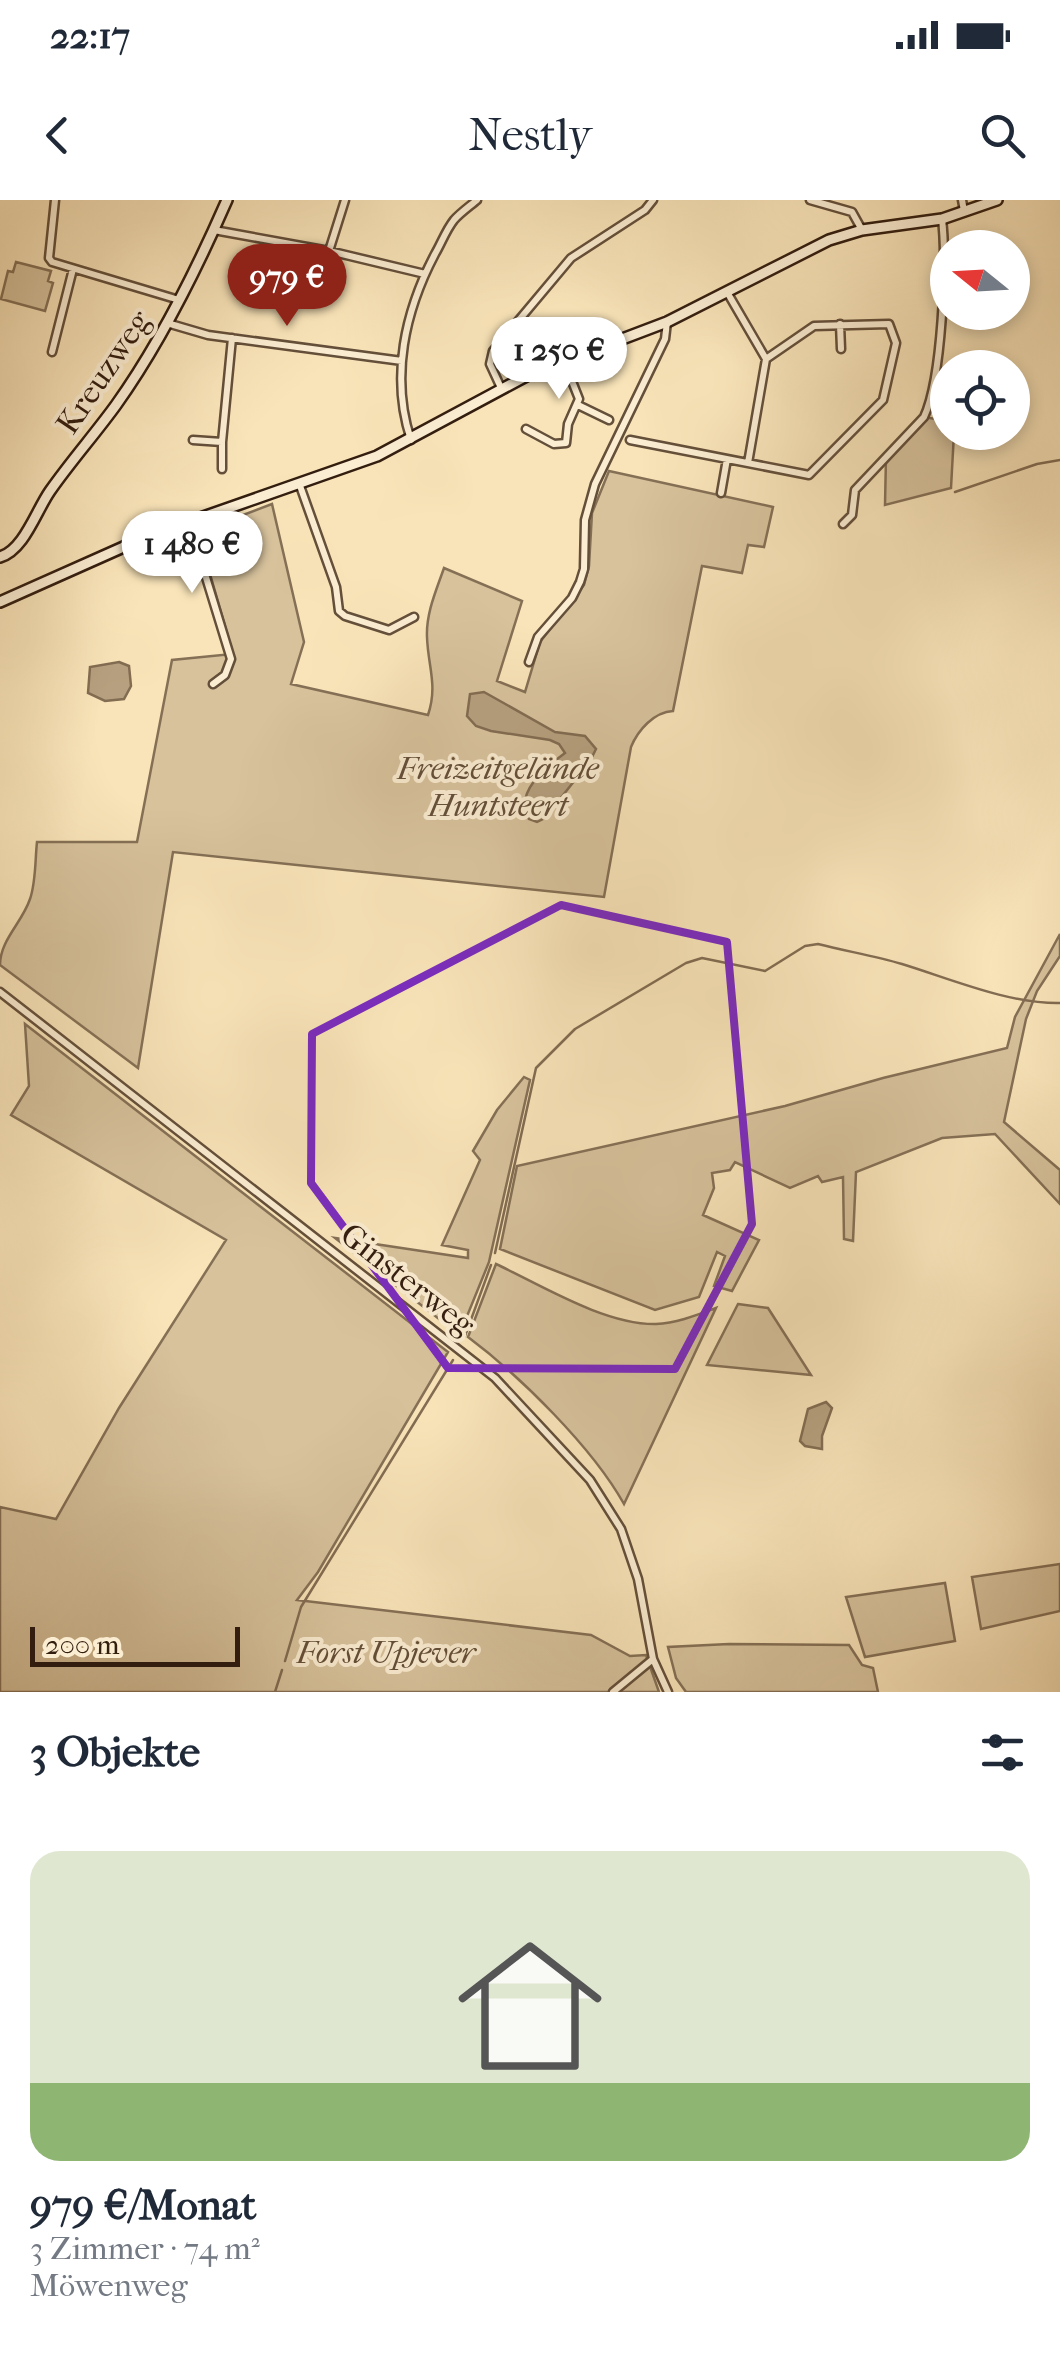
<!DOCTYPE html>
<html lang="de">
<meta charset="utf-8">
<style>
body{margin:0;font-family:"IM FELL French Canon",serif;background:#f2f2f3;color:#1f2937;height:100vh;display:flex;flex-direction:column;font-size:38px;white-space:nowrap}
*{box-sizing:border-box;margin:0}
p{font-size:32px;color:#747a83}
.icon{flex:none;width:55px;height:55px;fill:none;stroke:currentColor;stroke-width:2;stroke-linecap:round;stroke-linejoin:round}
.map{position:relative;height:1492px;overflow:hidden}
.side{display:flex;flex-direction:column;background:#fff;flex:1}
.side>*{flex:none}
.needle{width:65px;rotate:288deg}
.fabs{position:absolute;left:930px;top:30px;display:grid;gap:20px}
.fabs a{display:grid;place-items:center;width:100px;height:100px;border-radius:50%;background:#fff;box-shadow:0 5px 15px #0003;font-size:50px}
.scale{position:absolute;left:30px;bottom:25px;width:210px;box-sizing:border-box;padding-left:10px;border:5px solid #331d0f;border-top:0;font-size:28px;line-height:35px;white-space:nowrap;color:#331d0f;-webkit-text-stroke:8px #fbedd2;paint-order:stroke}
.price{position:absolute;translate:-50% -85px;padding:0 22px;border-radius:35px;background:#fff;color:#222;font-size:32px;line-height:65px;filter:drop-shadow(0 2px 5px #0008)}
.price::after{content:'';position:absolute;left:50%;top:60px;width:30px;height:22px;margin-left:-15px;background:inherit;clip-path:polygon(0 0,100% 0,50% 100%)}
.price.active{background:#8f2418;color:#fff}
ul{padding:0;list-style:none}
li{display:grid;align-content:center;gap:20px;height:530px;padding:0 30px}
li span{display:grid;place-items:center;height:310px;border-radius:30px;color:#555}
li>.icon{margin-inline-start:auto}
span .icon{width:180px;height:180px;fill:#fffc;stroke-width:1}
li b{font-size:42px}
h2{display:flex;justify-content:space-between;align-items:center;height:120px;padding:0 30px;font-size:42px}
.status{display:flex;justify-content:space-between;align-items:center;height:70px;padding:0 50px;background:#fff;direction:ltr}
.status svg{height:28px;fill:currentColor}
header{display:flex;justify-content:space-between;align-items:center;height:130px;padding:0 30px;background:#fff;font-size:45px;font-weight:600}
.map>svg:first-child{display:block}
.green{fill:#d7c29c;stroke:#857056;stroke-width:2.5}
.water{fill:#b6a07f;stroke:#826c52;stroke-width:2.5}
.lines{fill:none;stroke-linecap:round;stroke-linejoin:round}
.stream{stroke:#826c52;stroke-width:2.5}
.street-casing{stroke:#644f3a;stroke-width:11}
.secondary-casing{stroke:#331d0f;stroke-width:14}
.street{stroke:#fbedd2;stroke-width:6}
.secondary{stroke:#fbedd2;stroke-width:9}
.marked{fill:none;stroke:#7b2cbf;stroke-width:8;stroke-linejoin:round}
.labels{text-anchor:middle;stroke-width:8;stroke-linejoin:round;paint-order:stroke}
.street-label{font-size:32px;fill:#331d0f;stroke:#fbedd2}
.park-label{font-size:32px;font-style:italic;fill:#644f39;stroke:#fbedd2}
</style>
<div class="status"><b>22:17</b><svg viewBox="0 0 49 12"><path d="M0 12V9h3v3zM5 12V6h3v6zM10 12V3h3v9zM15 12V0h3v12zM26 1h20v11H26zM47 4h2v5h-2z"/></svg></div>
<header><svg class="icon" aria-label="back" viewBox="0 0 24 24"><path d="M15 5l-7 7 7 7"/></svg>Nestly<svg class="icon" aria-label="search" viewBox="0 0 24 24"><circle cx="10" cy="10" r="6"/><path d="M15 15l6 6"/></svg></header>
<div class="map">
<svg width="1060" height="1492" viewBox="0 0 1060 1492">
<rect width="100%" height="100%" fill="#f9e4b9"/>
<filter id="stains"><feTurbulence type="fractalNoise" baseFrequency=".002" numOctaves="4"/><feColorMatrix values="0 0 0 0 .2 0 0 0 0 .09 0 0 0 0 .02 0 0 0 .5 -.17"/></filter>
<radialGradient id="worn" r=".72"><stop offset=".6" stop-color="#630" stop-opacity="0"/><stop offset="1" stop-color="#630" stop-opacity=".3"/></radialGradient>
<path class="green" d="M 16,62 L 51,71 L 48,81 L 53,83 L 45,111 L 1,99 L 8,71 L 13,72 Z
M 924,217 L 947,221 L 948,232 L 954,233 L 951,288 L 885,305 L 886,257 Z
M 609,271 L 773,307 L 764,347 L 748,345 L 742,373 L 702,366 L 673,511 C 654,512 638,530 631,547 L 604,697 L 173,652 L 138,868 L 0,765 C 0,740 22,723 30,699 C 36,682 35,660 37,642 L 137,642 L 172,460 L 233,454 L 198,332 L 272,304 L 304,442 L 291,484 L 428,515 C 438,485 428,467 427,437 C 426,413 436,391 444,368 L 522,401 L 497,481 L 525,492 L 540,442 L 584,385 L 589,366 L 592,313 Z
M 1060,734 L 1060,756 L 1037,791 L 1026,819 L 1004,922 L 1060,970 L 1060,1004 L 995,934 L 942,938 L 856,972 L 853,1041 L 844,1039 L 843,977 L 822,982 L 818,976 L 790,988 L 735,962 L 730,970 L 712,973 L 714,988 L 703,1015 L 759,1040 L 732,1091 L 714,1086 L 725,1056 L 717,1052 L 699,1097 L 655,1110 L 500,1049 L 517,966 L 785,906 L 883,878 L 1007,848 L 1015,817 Z
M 25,824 L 448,1152 L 318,1372 L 297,1400 L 591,1435 L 630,1456 L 646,1455 L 659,1492 L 0,1492 L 0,1307 L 56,1319 L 119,1208 L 226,1040 L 11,915 L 29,886 Z
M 524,877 L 530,880 L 489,1062 L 461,1131 L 448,1126 L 335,1038 L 468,1058 L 468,1050 L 442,1045 L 480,960 L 473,951 L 497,910 Z
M 496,1064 C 541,1085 605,1125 656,1124 C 677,1123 697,1115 716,1108 L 624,1304 C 592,1247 520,1176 468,1137 Z
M 738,1104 L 768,1108 L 811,1175 L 707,1165 Z
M 1060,1364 L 1060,1411 L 981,1429 L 972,1377 Z
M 945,1383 L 955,1441 L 865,1457 L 846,1397 Z
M 729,1444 L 849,1445 L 862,1465 L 873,1468 L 878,1492 L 686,1492 L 676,1478 L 668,1447 Z"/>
<path class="water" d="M 119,462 L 129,466 L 131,486 L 124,499 L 105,501 L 88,493 L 90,467 Z
M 484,492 L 555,532 L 585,536 L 596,549 L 590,561 L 545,618 L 537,622 L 529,619 C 513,593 546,567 565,553 L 559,544 L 550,540 L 491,531 L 476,526 L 467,516 L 470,494 Z
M 826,1202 L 832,1208 L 822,1236 L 822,1249 L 805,1246 L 800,1241 L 808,1209 Z"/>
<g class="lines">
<path class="stream" d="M 955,292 L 1037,264 L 1060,260
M 495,1053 L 536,868 L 575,829 L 686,763 L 702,758 L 765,771 L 805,746 L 818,744 C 845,751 875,756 902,764 C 951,779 1009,804 1060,803
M 465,1136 L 491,1065
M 285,1461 L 301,1407 L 453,1160
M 275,1492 L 282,1470"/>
<defs>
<path id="street" d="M 55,0 L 49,58 L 52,62 L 179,100
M 810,0 L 852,12 L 862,30
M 962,0 L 964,11
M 214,30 L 329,51 L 425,74
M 329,51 L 345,0
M 167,123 L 208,135 L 402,161
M 840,124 L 841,149
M 52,152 L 73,69
M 502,190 L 490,164 L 493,151 L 571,58 L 645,10 L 653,0
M 578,205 L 609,220
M 526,229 L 554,244 L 566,243 L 568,224 L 579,199 L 564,161
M 193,240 L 222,242 L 232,138
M 411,240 C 390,177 405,111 435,54 C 441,44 446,30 454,20 C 460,13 470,6 477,0
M 630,240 L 809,275 L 883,200 L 896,143 L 889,124 L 814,126 L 766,159 L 727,92
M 748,263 L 766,159
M 222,269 L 222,242
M 299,283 L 336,387 L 339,411 L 345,416 L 389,430 L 414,417
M 721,293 L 727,259
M 189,322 L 231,459 L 225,475 L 213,484
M 843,324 L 852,315 L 855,290 L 924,217 C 942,179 947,62 942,19
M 529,462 L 538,437 L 572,398 L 580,382 L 584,369 L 585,320 L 595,284 L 665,139 L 667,122
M 0,792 L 495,1178 L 590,1280 L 621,1329 L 638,1379 L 653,1459 L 668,1492
M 613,1492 L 653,1459"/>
<path id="secondary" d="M 0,357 C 24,350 36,311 50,291 C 71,261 95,234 116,205 C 161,142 196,71 227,0
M 0,402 L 146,337 L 377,256 L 530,174 L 667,122 L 829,40 L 862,30 L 942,19 L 997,0"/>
</defs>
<use href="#street" class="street-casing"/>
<use href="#secondary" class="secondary-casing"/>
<use href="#street" class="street"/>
<use href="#secondary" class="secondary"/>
</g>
<path class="marked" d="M 561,705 L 727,742 L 752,1024 L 675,1169 L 448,1168 L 311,983 L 312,834 Z"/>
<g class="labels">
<g class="street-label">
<text transform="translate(103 172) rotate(-56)" y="11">Kreuzweg</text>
<text transform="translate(408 1079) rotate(38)" y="11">Ginsterweg</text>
</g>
<g class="park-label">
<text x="498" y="579">Freizeitgelände<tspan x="498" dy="37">Huntsteert</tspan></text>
<text x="386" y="1463">Forst Upjever</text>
</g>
</g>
<rect width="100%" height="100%" filter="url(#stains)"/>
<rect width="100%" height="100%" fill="url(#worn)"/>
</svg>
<div class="fabs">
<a><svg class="needle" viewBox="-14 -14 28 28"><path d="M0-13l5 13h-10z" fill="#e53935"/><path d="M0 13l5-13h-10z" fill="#747a83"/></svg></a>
<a><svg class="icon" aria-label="locate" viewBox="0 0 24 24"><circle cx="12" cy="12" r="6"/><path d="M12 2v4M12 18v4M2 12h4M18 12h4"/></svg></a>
</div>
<div class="scale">200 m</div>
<b class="price active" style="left:287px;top:129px">979 €</b>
<b class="price" style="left:559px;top:202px">1 250 €</b>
<b class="price" style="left:192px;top:396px">1 480 €</b>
</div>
<section class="side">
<h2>3 Objekte<svg class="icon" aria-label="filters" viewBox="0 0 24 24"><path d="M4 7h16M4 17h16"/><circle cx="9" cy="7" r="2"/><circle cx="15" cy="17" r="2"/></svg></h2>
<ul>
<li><span style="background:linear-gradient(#dfe7d0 75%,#8fb573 0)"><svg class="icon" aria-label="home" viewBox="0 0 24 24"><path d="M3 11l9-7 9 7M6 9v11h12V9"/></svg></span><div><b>979 €/Monat</b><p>3 Zimmer · 74 m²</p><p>Möwenweg</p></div></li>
</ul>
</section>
